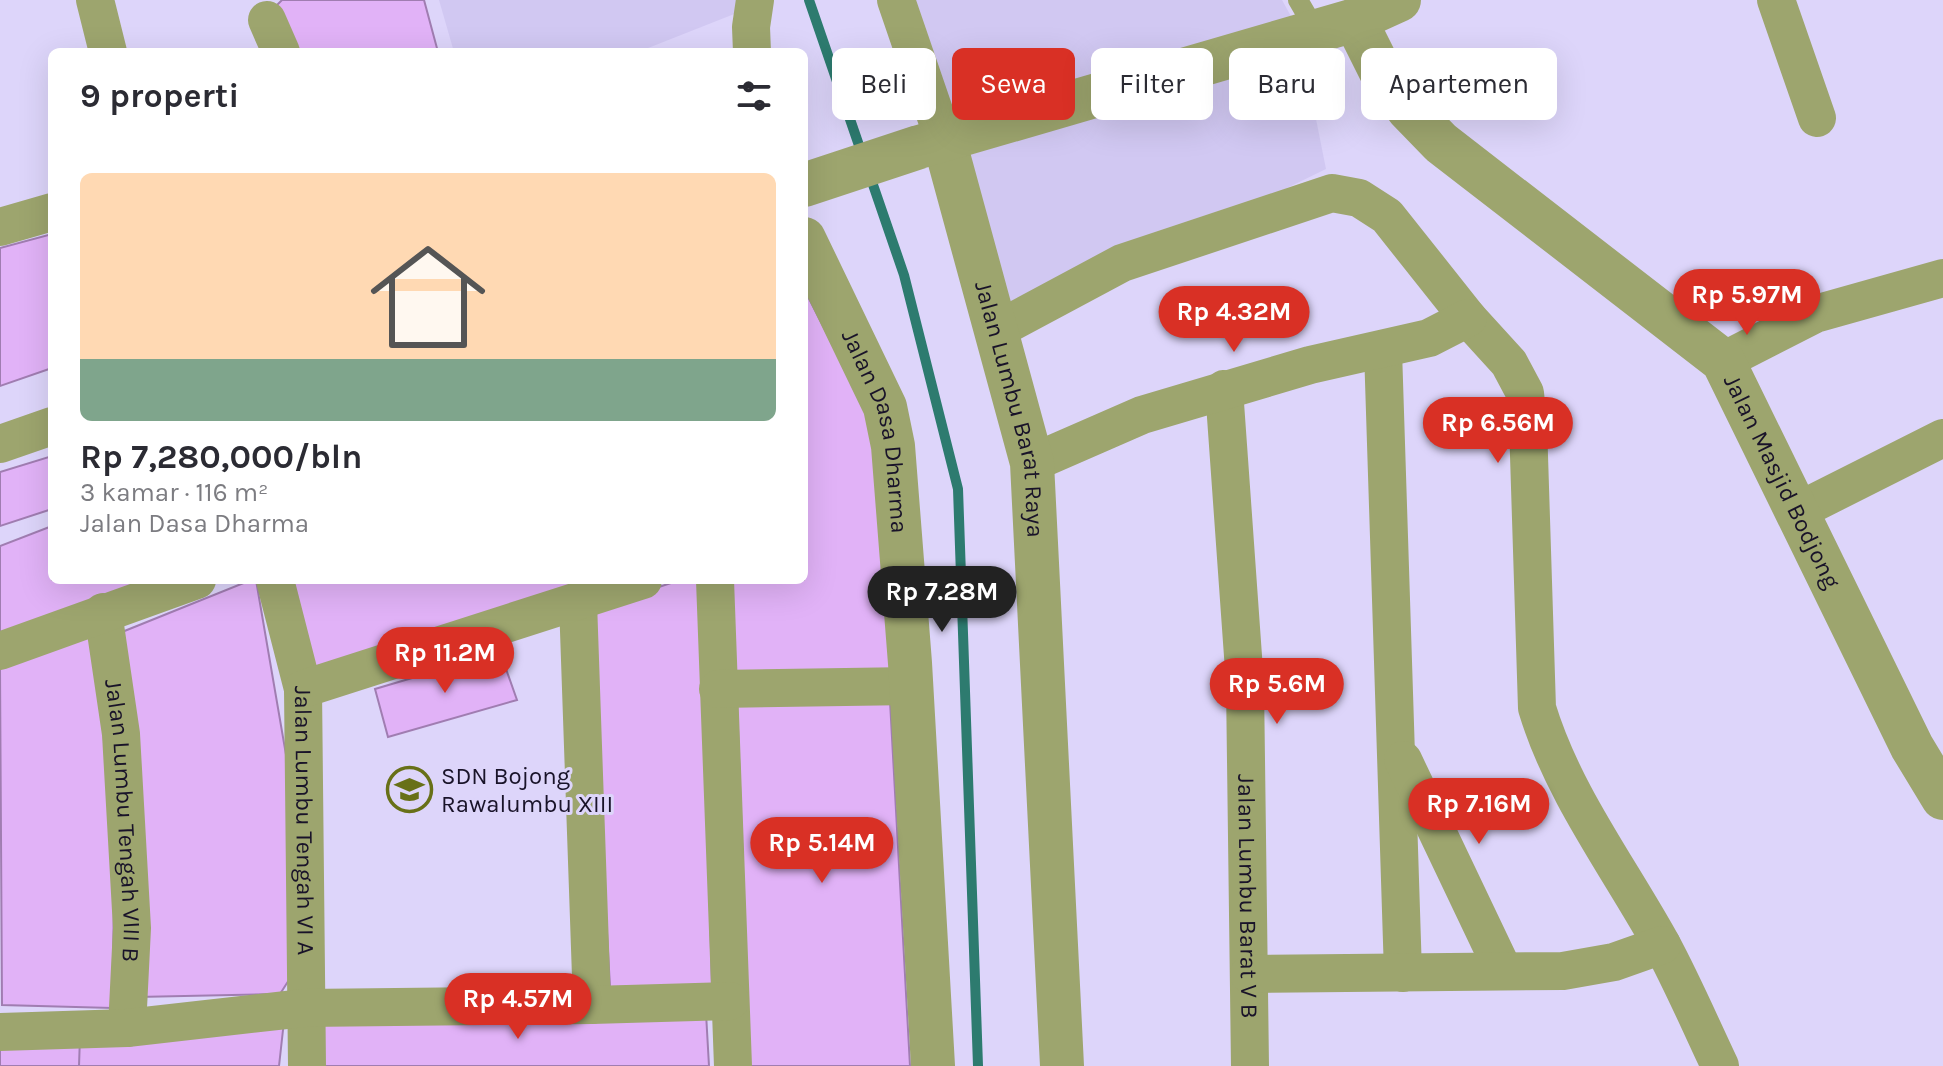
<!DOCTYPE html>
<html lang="id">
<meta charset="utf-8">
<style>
body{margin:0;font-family:Karla,sans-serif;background:#f2f2f3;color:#2b2b33;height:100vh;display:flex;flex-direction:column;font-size:30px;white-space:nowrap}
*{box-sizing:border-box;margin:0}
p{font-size:26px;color:#7c7c81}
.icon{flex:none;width:44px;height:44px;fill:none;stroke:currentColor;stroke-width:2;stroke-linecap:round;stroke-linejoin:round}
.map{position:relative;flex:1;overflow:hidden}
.panel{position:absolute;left:48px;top:48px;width:760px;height:536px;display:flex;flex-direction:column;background:#fff;border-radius:12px;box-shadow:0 8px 32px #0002}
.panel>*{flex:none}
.hud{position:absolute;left:832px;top:48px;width:760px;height:72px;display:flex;gap:16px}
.price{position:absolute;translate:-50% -68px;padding:0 18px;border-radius:28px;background:#d93025;color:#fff;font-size:26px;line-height:52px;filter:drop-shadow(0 2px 4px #0008)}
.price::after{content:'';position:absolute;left:50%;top:48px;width:24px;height:18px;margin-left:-12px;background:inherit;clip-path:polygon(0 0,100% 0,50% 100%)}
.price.selected{background:#222;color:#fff}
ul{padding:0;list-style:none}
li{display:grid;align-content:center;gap:16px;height:424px;padding:0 32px}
li span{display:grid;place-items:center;height:248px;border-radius:12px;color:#555}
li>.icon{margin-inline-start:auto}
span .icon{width:144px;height:144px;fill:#fffc;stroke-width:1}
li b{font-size:34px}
h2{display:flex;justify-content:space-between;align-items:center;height:96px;padding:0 32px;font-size:34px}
.chip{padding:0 28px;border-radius:12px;background:#fff;box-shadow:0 8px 32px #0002;font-size:28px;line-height:72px}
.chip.selected{background:#d93025;color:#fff}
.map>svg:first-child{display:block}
.built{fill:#d1c8f2}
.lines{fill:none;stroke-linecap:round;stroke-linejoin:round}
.stream{stroke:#2d7b6f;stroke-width:10}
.building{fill:#e1b2f7;stroke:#a07db1;stroke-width:2}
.service{stroke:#9da56e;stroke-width:20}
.minor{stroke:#9da56e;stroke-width:38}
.tertiary{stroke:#9da56e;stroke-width:44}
.labels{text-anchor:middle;stroke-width:6;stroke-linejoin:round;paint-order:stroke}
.street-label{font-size:24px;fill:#191329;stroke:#ddd5fa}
.poi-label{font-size:24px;fill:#191329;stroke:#ddd5fa;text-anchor:start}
</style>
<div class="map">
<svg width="1943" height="1066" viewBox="0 0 1943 1066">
<rect width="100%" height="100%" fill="#ddd5fa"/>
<path class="built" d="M 439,0 L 770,0 L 638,52 L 454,52 Z
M 903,0 L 1282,0 L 1298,29 L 1326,169 L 1012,322 Z"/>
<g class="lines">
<path class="stream" d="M 809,0 L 863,157
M 870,176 L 904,275 L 958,489 L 978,1066"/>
</g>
<path class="building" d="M 282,0 L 424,0 L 438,52 L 298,52 L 276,6 Z
M 52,234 L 52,368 L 0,386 L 0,248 Z
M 804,289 L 865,407 L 882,468 L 892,669 L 729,674 L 730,580 L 804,580 Z
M 52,456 L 52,509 L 0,526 L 0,472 Z
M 52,526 L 52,580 L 156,580 L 0,639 L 0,546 Z
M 251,580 L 256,580 L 290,778 L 294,972 L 280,994 L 137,997 L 122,632 Z
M 286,580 L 599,580 L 313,674 Z
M 680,580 L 701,580 L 712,986 L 610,987 L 589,610 Z
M 93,628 L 115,854 L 112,1008 L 2,1005 L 0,669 Z
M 500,652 L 517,700 L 388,737 L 375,689 Z
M 890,701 L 910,1066 L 750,1066 L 737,702 Z
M 706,1013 L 709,1066 L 320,1066 L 318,1020 Z
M 284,1021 L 279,1066 L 79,1066 L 80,1037 Z
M 80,1037 L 79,1066 L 0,1066 L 0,1040 Z"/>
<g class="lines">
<path class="service" d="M 1298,0 L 1316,31"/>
<g class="minor">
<path d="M 95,0 L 108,52"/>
<path d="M 896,0 L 944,140"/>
<path d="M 1776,0 L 1817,118"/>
<path d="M 267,20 L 281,52"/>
<path d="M 752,52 L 751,27 L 755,0"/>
<path d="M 0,227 L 52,212"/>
<path d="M 995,331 L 1122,263 L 1332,193 L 1359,198 L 1387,216 L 1468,318 L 1509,363 L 1525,393 L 1528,424 L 1537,708 C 1563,794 1619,867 1662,945 C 1683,984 1701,1026 1720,1066"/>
<path d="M 1383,350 L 1403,973"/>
<path d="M 1723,361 L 1815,314 L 1943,278"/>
<path id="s1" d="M 1224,389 L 1245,684 L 1250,1066"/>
<path d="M 0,444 L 52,426"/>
<path d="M 1032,463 L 1142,415 L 1310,365 L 1429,338 L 1468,318"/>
<path d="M 1798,511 L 1943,438"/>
<path id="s2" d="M 275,580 L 303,689 L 307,1066"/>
<path d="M 715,580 L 733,1066"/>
<path d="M 578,602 L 592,1005"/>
<path id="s3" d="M 103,612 L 121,734 L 132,928 L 127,1028"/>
<path d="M 0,651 L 197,580"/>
<path d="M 303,689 L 643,580"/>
<path d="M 718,689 L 912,686"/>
<path d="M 1403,760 L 1503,970"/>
<path d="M 1249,974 L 1563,971 L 1614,962 L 1662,945"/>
<path d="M 0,1032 L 127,1028 L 304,1008 L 592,1005 L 730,1001"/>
</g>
<g class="tertiary">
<path id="s4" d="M 1355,20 L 1382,74 L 1409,110 L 1441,143 L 1723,361 L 1912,747 L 1943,798"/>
<path id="s5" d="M 944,140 L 1032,463 L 1062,1066"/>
<path d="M 804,185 L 919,147 L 1355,20 L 1399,0"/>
<path id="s6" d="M 804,239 L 885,407 L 893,446 L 910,663 L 933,1066"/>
</g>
</g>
<defs>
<symbol id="school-ring" viewBox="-11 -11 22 22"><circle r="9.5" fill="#ddd5fa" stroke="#687018" stroke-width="1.5"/><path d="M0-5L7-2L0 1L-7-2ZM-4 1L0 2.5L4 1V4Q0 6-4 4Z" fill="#687018"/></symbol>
</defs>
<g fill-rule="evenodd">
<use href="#school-ring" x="384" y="764" width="51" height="51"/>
</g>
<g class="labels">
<g class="street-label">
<text dy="8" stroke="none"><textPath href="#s5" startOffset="278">Jalan Lumbu Barat Raya</textPath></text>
<text dy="8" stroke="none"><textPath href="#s6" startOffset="208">Jalan Dasa Dharma</textPath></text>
<text dy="8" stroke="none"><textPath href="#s4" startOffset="642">Jalan Masjid Bodjong</textPath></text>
<text dy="8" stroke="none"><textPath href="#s3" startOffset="210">Jalan Lumbu Tengah VIII B</textPath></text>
<text dy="8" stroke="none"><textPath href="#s2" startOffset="244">Jalan Lumbu Tengah VI A</textPath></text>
<text dy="8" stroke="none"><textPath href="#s1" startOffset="508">Jalan Lumbu Barat V B</textPath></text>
</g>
<g class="poi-label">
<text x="441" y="784">SDN Bojong<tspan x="441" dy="28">Rawalumbu XIII</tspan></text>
</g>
</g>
</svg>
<b class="price" style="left:1747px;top:337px">Rp 5.97M</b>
<b class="price" style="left:1234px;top:354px">Rp 4.32M</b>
<b class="price" style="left:1498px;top:465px">Rp 6.56M</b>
<b class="price selected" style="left:942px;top:634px">Rp 7.28M</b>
<b class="price" style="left:445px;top:695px">Rp 11.2M</b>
<b class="price" style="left:1277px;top:726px">Rp 5.6M</b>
<b class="price" style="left:1479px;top:846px">Rp 7.16M</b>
<b class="price" style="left:822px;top:885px">Rp 5.14M</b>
<b class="price" style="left:518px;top:1041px">Rp 4.57M</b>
<div class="hud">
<a class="chip">Beli</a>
<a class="chip selected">Sewa</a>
<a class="chip">Filter</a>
<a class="chip">Baru</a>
<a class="chip">Apartemen</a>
</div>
<section class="panel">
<h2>9 properti<svg class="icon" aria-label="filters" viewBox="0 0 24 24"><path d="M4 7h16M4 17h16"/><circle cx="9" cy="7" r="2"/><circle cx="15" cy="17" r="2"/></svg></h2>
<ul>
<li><span style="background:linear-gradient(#ffd9b3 75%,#7fa58c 0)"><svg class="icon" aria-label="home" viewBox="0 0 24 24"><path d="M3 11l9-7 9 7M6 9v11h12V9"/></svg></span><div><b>Rp 7,280,000/bln</b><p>3 kamar · 116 m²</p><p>Jalan Dasa Dharma</p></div></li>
</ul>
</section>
</div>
